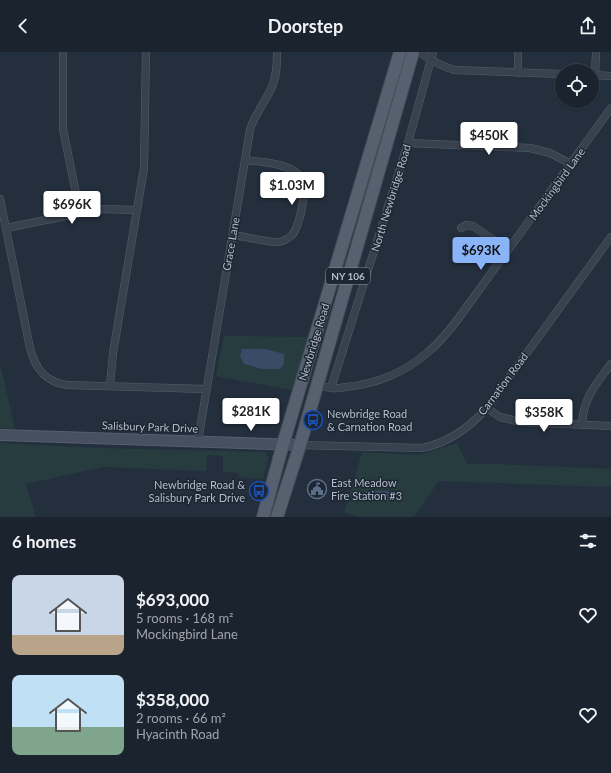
<!DOCTYPE html>
<meta charset="utf-8">
<style>
body{margin:0;font-family:Lato,sans-serif;background:#282f3a;color:#f1f3f6;height:100vh;display:flex;flex-direction:column;font-size:15px;white-space:nowrap}
*{box-sizing:border-box;margin:0}
p{font-size:13px;color:#a0a4aa}
.icon{flex:none;width:22px;height:22px;fill:none;stroke:currentColor;stroke-width:2;stroke-linecap:round;stroke-linejoin:round}
.map{position:relative;height:465px;overflow:hidden}
.side{display:flex;flex-direction:column;background:#1b232e;flex:1}
.side>*{flex:none}
.buttons{position:absolute;left:555px;top:12px;display:grid;gap:8px}
.buttons a{display:grid;place-items:center;width:44px;height:44px;border-radius:50%;background:#1b232e;box-shadow:0 1px 3px #0004,0 0 0 1px #39404a;font-size:20px}
.price{position:absolute;translate:-50% -34px;padding:0 9px;border-radius:4px;background:#fff;color:#222;font-size:13px;line-height:26px;filter:drop-shadow(0 1px 2px #0008)}
.price::after{content:'';position:absolute;left:50%;top:24px;width:12px;height:9px;margin-left:-6px;background:inherit;clip-path:polygon(0 0,100% 0,50% 100%)}
.price.current{background:#8ab4f8;color:#111}
ul{padding:0;list-style:none}
li{display:flex;align-items:center;gap:12px;height:100px;padding:0 12px}
li span{display:grid;place-items:center;flex:none;width:112px;height:80px;border-radius:8px;color:#555}
li>.icon{margin-inline-start:auto}
span .icon{width:48px;height:48px;fill:#fffc;stroke-width:1}
li b{font-size:17px}
h2{display:flex;justify-content:space-between;align-items:center;height:48px;padding:0 12px;font-size:17px}
header{display:flex;justify-content:space-between;align-items:center;height:52px;padding:0 12px;background:#1b232e;font-size:18px;font-weight:700}
.map>svg:first-child{display:block}
.green{fill:#263c3f}
.water{fill:#394c67}
.lines{fill:none;stroke-linecap:round;stroke-linejoin:round}
.street-casing{stroke:#565f6c;stroke-width:8}
.secondary-casing{stroke:#565f6c;stroke-width:12}
.primary-casing{stroke:#414a57;stroke-width:14}
.street{stroke:#38414e;stroke-width:7}
.secondary{stroke:#465061;stroke-width:10}
.primary{stroke:#56606e;stroke-width:12}
.labels{text-anchor:middle;stroke-width:3;stroke-linejoin:round;paint-order:stroke}
.shield{fill:#1d2633;stroke:#878f9c;stroke-width:1}
.shield-label{font-size:10px;font-weight:bold;fill:#b4bcc9}
.street-label{font-size:11px;fill:#b4bcc9;stroke:#1d2633}
.poi-label{font-size:11px;fill:#b4bcc9;stroke:#1d2633;text-anchor:start}
</style>
<header><svg class="icon" aria-label="back" viewBox="0 0 24 24"><path d="M15 5l-7 7 7 7"/></svg>Doorstep<svg class="icon" aria-label="share" viewBox="0 0 24 24"><path d="M12 15V3M7 8l5-5 5 5M5 13v7h14v-7"/></svg></header>
<div class="map">
<svg width="611" height="465" viewBox="0 0 611 465">
<rect width="100%" height="100%" fill="#242f3e"/>
<path class="green" d="M 224,284 L 313,285 L 297,339 L 216,324 Z
M 0,311 L 15,377 L 0,376 Z
M 0,391 L 100,396 L 266,400 L 266,402 L 269,405 L 263,427 L 239,425 L 239,421 L 223,420 L 223,404 L 207,403 L 206,419 L 103,415 L 26,432 L 36,465 L 0,465 Z
M 457,391 L 467,412 L 497,412 L 611,417 L 611,435 L 439,429 L 414,465 L 359,465 L 344,461 L 362,400 L 419,403 Z"/>
<path class="water" d="M 242,297 L 265,297 L 284,302 L 284,312 L 280,317 L 262,317 L 244,312 L 240,304 Z
M 366,439 L 386,439 L 394,441 L 393,447 C 387,450 372,451 368,445 C 367,444 366,440 366,439 Z"/>
<g class="lines">
<defs>
<path id="street" d="M 63,0 L 63,77 L 80,161
M 420,0 C 431,9 441,14 454,18 L 562,22
M 518,21 L 518,0
M 592,23 L 611,24
M 595,24 L 596,0
M 408,91 L 530,96 L 550,101 L 571,112
M 0,147 L 30,296 C 35,316 45,330 67,333 L 206,337
M 6,176 L 101,157 L 136,158
M 461,176 L 466,173 L 473,174 L 508,198
M 233,183 C 243,184 270,191 279,190 C 283,189 289,186 292,183 C 300,174 304,147 304,135 C 304,130 301,125 298,122 C 287,111 260,110 245,108
M 316,332 C 321,333 326,336 331,336 C 336,337 341,336 346,335 C 376,332 405,320 427,301 C 439,291 449,279 458,267 L 611,56
M 110,334 L 113,301 L 144,116 L 146,0
M 331,336 L 408,91 L 433,0
M 487,356 L 500,365 L 521,370 L 611,374
M 582,373 C 583,346 596,332 611,312
M 198,389 L 250,78 C 255,61 267,48 273,32 C 277,21 277,11 277,0
M 300,393 L 422,396 C 448,391 469,376 487,356 L 611,185"/>
<path id="secondary" d="M 0,383 L 300,393"/>
<path id="primary" d="M 263,465 L 283,392 L 400,0
M 277,465 L 300,393 L 413,0"/>
</defs>
<use href="#street" class="street-casing"/>
<use href="#secondary" class="secondary-casing"/>
<use href="#primary" class="primary-casing"/>
<use href="#street" class="street"/>
<use href="#secondary" class="secondary"/>
<use href="#primary" class="primary"/>
</g>
<defs>
<symbol id="bus-ring" viewBox="-11 -11 22 22"><circle r="9.5" fill="#1d2633" stroke="#1a4fb4" stroke-width="1.5"/><path d="M-5-6H5V4H4V6H2V4H-2V6H-4V4H-5ZM-3.5-4V0h7V-4ZM-3.5 1.2v1.5H-2V1.2ZM2 1.2v1.5H3.5V1.2Z" fill="#1a4fb4"/></symbol>
<symbol id="civic-ring" viewBox="-11 -11 22 22"><circle r="9.5" fill="#1d2633" stroke="#5c6f8a" stroke-width="1.5"/><path d="M-.6-6.5H3V-4.5H.6V-3L4-1V1h2V6H-6V1h2V-1L-.6-3ZM-1.2 2.5V6h2.4V2.5Z" fill="#5c6f8a"/></symbol>
</defs>
<g fill-rule="evenodd">
<use href="#bus-ring" x="302" y="357" width="22" height="22"/>
<use href="#civic-ring" x="306" y="426" width="22" height="22"/>
<use href="#bus-ring" x="248" y="428" width="22" height="22"/>
</g>
<g class="labels">
<rect class="shield" x="326" y="216" width="44" height="16" rx="3"/>
<g class="shield-label">
<text x="348" y="228">NY 106</text>
</g>
<g class="street-label">
<text transform="translate(557 132) rotate(-54)" y="4">Mockingbird Lane</text>
<text transform="translate(391 146) rotate(-73)" y="4">North Newbridge Road</text>
<text transform="translate(231 192) rotate(-80)" y="4">Grace Lane</text>
<text transform="translate(314 290) rotate(-73)" y="4">Newbridge Road</text>
<text transform="translate(503 332) rotate(-53)" y="4">Carnation Road</text>
<text transform="translate(150 375) rotate(2)" y="4">Salisbury Park Drive</text>
</g>
<g class="poi-label">
<text x="327" y="366">Newbridge Road<tspan x="327" dy="13">&amp; Carnation Road</tspan></text>
<text x="331" y="435">East Meadow<tspan x="331" dy="13">Fire Station #3</tspan></text>
<text x="245" y="437" text-anchor="end">Newbridge Road &amp;<tspan x="245" dy="13">Salisbury Park Drive</tspan></text>
</g>
</g>
</svg>
<div class="buttons">
<a><svg class="icon" aria-label="locate" viewBox="0 0 24 24"><circle cx="12" cy="12" r="6"/><path d="M12 2v4M12 18v4M2 12h4M18 12h4"/></svg></a>
</div>
<b class="price" style="left:489px;top:104px">$450K</b>
<b class="price" style="left:292px;top:154px">$1.03M</b>
<b class="price" style="left:72px;top:173px">$696K</b>
<b class="price current" style="left:481px;top:219px">$693K</b>
<b class="price" style="left:251px;top:380px">$281K</b>
<b class="price" style="left:544px;top:381px">$358K</b>
</div>
<section class="side">
<h2>6 homes<svg class="icon" aria-label="filters" viewBox="0 0 24 24"><path d="M4 7h16M4 17h16"/><circle cx="9" cy="7" r="2"/><circle cx="15" cy="17" r="2"/></svg></h2>
<ul>
<li><span style="background:linear-gradient(#c9d6e8 75%,#b9a48a 0)"><svg class="icon" aria-label="home" viewBox="0 0 24 24"><path d="M3 11l9-7 9 7M6 9v11h12V9"/></svg></span><div><b>$693,000</b><p>5 rooms · 168 m²</p><p>Mockingbird Lane</p></div><svg class="icon" aria-label="heart" viewBox="0 0 24 24"><path d="M12 20l-8-8c-3-5 5-10 8-4 3-6 11-1 8 4z"/></svg></li>
<li><span style="background:linear-gradient(#bfe0f5 65%,#7fa58c 0)"><svg class="icon" aria-label="home" viewBox="0 0 24 24"><path d="M3 11l9-7 9 7M6 9v11h12V9"/></svg></span><div><b>$358,000</b><p>2 rooms · 66 m²</p><p>Hyacinth Road</p></div><svg class="icon" aria-label="heart" viewBox="0 0 24 24"><path d="M12 20l-8-8c-3-5 5-10 8-4 3-6 11-1 8 4z"/></svg></li>
</ul>
</section>
